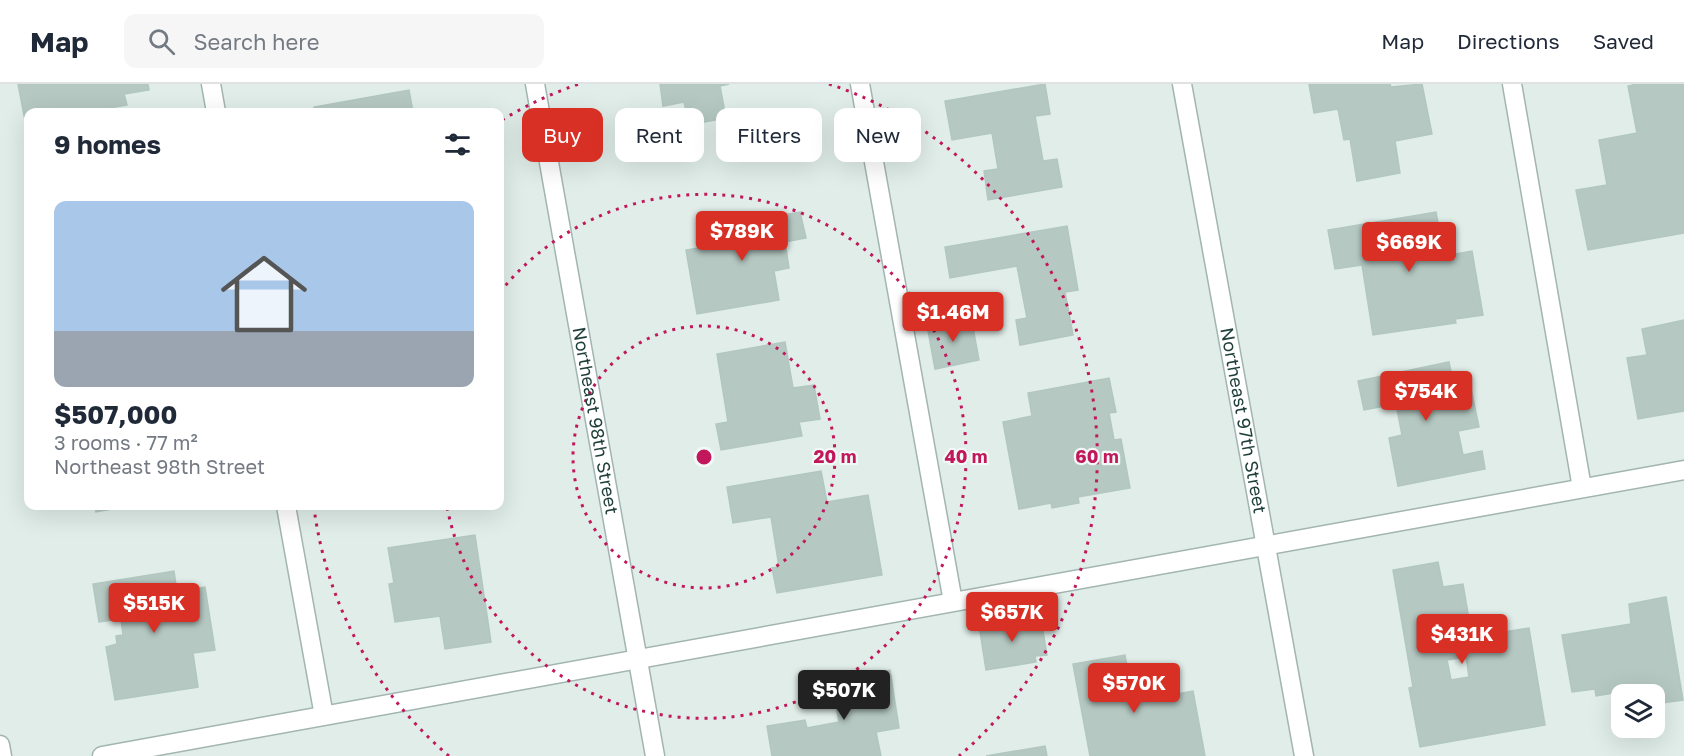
<!DOCTYPE html>
<meta charset="utf-8">
<style>
body{margin:0;font-family:"Golos Text",sans-serif;background:#f6f6f7;color:#1f2937;height:100vh;display:flex;flex-direction:column;font-size:22px;white-space:nowrap}
*{box-sizing:border-box;margin:0}
p{font-size:20px;color:#747a83}
.icon{flex:none;width:33px;height:33px;fill:none;stroke:currentColor;stroke-width:2;stroke-linecap:round;stroke-linejoin:round}
.map{position:relative;flex:1;overflow:hidden}
.sheet{position:absolute;left:24px;top:24px;width:480px;height:402px;display:flex;flex-direction:column;background:#fff;border-radius:12px;box-shadow:0 6px 24px #0002}
.sheet>*{flex:none}
.top-card{position:absolute;left:522px;top:24px;width:570px;height:54px;display:flex;gap:12px}
.fabs{position:absolute;left:1611px;top:600px;display:grid;gap:12px}
.fabs a{display:grid;place-items:center;width:54px;height:54px;border-radius:12px;background:#fff;box-shadow:0 6px 24px #0002;font-size:30px}
.price{position:absolute;translate:-50% -51px;padding:0 14px;border-radius:6px;background:#d93025;color:#fff;font-size:20px;line-height:39px;filter:drop-shadow(0 2px 3px #0008)}
.price::after{content:'';position:absolute;left:50%;top:36px;width:18px;height:14px;margin-left:-9px;background:inherit;clip-path:polygon(0 0,100% 0,50% 100%)}
.price.current{background:#222;color:#fff}
ul{padding:0;list-style:none}
li{display:grid;align-content:center;gap:12px;height:318px;padding:0 30px}
li+li{border-top:2px solid #e0e1e3}
li span{display:grid;place-items:center;height:186px;border-radius:12px;color:#555}
li>.icon{margin-inline-start:auto}
span .icon{width:108px;height:108px;fill:#fffc;stroke-width:1}
li b{font-size:26px}
h2{display:flex;justify-content:space-between;align-items:center;height:72px;padding:0 30px;font-size:26px}
.tag{padding:0 21px;border-radius:12px;background:#fff;box-shadow:0 6px 24px #0002;font-size:21px;line-height:54px}
.tag.current{background:#d93025;color:#fff}
header{display:flex;align-items:center;gap:36px;box-sizing:border-box;height:84px;padding:0 30px;background:#fff;border-bottom:2px solid #e0e1e3}
header strong{font-size:28px}
nav{display:flex;gap:33px;margin-inline-start:auto;font-size:21px}
.search{width:420px;height:54px;background:#f6f6f7;display:flex;align-items:center;gap:15px;box-sizing:border-box;padding:0 21px;border-radius:12px;color:#747a83;font-size:22px}
.map>svg:first-child{display:block}
.building{fill:#b5c8c2;stroke:#b2c7c0;stroke-width:1.5;fill-rule:evenodd}
.lines{fill:none;stroke-linecap:round;stroke-linejoin:round}
.service-casing{stroke:#a2b5b0;stroke-width:21}
.minor-casing{stroke:#a2b5b0;stroke-width:21}
.service{stroke:#fff;stroke-width:18}
.minor{stroke:#fff;stroke-width:18}
.ring{fill:none;stroke:#c2185b;stroke-width:3;stroke-dasharray:3 6}
.labels{text-anchor:middle;stroke-width:4.5;stroke-linejoin:round;paint-order:stroke}
.street-label{font-size:18px;fill:#1f3f3a;stroke:#f1f9f6}
.centre{fill:#c2185b;stroke:#f1f9f6;stroke-width:3}
.ring-label{font-size:18px;text-anchor:middle;font-weight:bold;fill:#c2185b;stroke:#f1f9f6;stroke-width:4.5;stroke-linejoin:round;paint-order:stroke}
</style>
<header>
<strong>Map</strong>
<div class="search"><svg class="icon" aria-label="search" viewBox="0 0 24 24"><circle cx="10" cy="10" r="6"/><path d="M15 15l6 6"/></svg>Search here</div>
<nav><a>Map</a><a>Directions</a><a>Saved</a></nav>
</header>
<div class="map">
<svg width="1684" height="672" viewBox="0 0 1684 672">
<rect width="100%" height="100%" fill="#e0ede8"/>
<path class="building" d="M 18,0 L 148,0 L 149,6 L 124,10 L 127,21 L 88,28 L 28,28 L 28,52 Z
M 660,0 L 729,0 L 720,2 L 726,34 L 689,41 L 684,18 L 663,22 Z
M 1045,0 L 1050,30 L 1035,32 L 1043,77 L 1057,75 L 1062,103 L 988,116 L 984,87 L 998,85 L 992,49 L 952,56 L 945,17 Z
M 1309,0 L 1390,0 L 1391,3 L 1422,0 L 1432,50 L 1395,57 L 1400,89 L 1357,97 L 1350,55 L 1344,56 L 1338,25 L 1314,29 Z
M 1637,0 L 1684,0 L 1684,149 L 1588,166 L 1576,106 L 1607,101 L 1599,56 L 1637,49 L 1628,2 Z
M 409,6 L 413,28 L 315,28 L 314,23 Z
M 800,128 L 806,154 L 785,158 L 789,184 L 774,187 L 779,216 L 697,230 L 686,166 L 704,163 L 701,145 Z
M 1436,128 L 1444,172 L 1472,167 L 1483,231 L 1455,235 L 1456,239 L 1373,251 L 1362,181 L 1335,185 L 1328,146 Z
M 1067,142 L 1078,206 L 1065,208 L 1073,251 L 1020,261 L 1016,236 L 1027,234 L 1017,182 L 950,194 L 945,163 Z
M 971,233 L 979,276 L 935,285 L 927,241 Z
M 1684,236 L 1684,327 L 1638,335 L 1627,274 L 1647,271 L 1642,245 Z
M 785,258 L 793,304 L 814,301 L 820,335 L 799,338 L 802,352 L 721,366 L 716,340 L 728,338 L 717,270 Z
M 1449,278 L 1454,303 L 1470,300 L 1479,343 L 1458,347 L 1463,371 L 1482,367 L 1485,385 L 1398,402 L 1389,354 L 1402,351 L 1396,320 L 1364,326 L 1358,297 Z
M 1109,294 L 1116,328 L 1109,329 L 1114,356 L 1121,355 L 1130,404 L 1078,413 L 1079,419 L 1052,424 L 1051,419 L 1019,425 L 1003,338 L 1032,332 L 1028,309 Z
M 821,387 L 827,418 L 868,411 L 882,491 L 777,509 L 772,484 L 779,483 L 771,433 L 733,439 L 727,403 Z
M 95,422 L 129,422 L 96,428 Z
M 475,451 L 491,558 L 445,565 L 440,532 L 395,538 L 389,500 L 394,499 L 388,464 Z
M 1438,478 L 1443,503 L 1463,500 L 1472,553 L 1529,544 L 1545,641 L 1420,663 L 1409,604 L 1413,603 L 1393,486 ZM 1466,573 L 1469,593 L 1451,596 L 1447,576 Z
M 174,487 L 177,508 L 205,503 L 215,566 L 193,569 L 198,603 L 115,616 L 106,563 L 117,560 L 116,552 L 123,551 L 121,535 L 99,538 L 93,500 Z
M 1666,513 L 1683,616 L 1654,620 L 1654,610 L 1644,610 L 1643,604 L 1596,612 L 1595,605 L 1572,608 L 1562,551 L 1631,540 L 1629,520 Z
M 1029,534 L 1029,537 L 1041,535 L 1047,571 L 1035,572 L 1036,578 L 986,586 L 979,541 Z
M 1125,571 L 1130,600 L 1151,597 L 1154,614 L 1193,607 L 1205,672 L 1090,672 L 1073,580 Z
M 890,586 L 899,644 L 876,648 L 881,672 L 772,672 L 767,642 L 805,636 L 807,644 L 839,638 L 831,596 Z
M 1045,662 L 1047,672 L 986,672 Z"/>
<g class="lines">
<defs>
<path id="service" d="M 211,0 L 216,28
M 860,0 L 953,518
M 1512,0 L 1582,404
M 286,422 L 324,632
M 102,672 L 1684,386"/>
<g id="minor">
<path id="s1" d="M 535,0 L 655,672"/>
<path id="s2" d="M 1182,0 L 1304,672"/>
<path d="M 0,661 L 2,672"/>
</g>
</defs>
<use href="#service" class="service-casing"/>
<use href="#minor" class="minor-casing"/>
<use href="#service" class="service"/>
<use href="#minor" class="minor"/>
</g>
<g class="ring">
<circle cx="704" cy="373" r="131"/>
<path d="M500 208A262 262 0 1 1 447 423"/>
<path d="M449 672A393 393 0 0 1 314 424M502 36A393 393 0 0 1 579 0M829 0A393 393 0 0 1 959 672"/>
</g>
<g class="labels">
<g class="street-label">
<text dy="6" stroke="none"><textPath href="#s1" startOffset="342">Northeast 98th Street</textPath></text>
<text dy="6" stroke="none"><textPath href="#s2" startOffset="342">Northeast 97th Street</textPath></text>
</g>
</g>
<circle cx="704" cy="373" r="9" class="centre"/>
<g class="ring-label">
<text x="835" y="379">20 m</text>
<text x="966" y="379">40 m</text>
<text x="1097" y="379">60 m</text>
</g>
</svg>
<div class="fabs">
<a><svg class="icon" aria-label="layers" viewBox="0 0 24 24"><path d="M12 4l9 5-9 5-9-5zM3 14l9 5 9-5"/></svg></a>
</div>
<b class="price" style="left:742px;top:178px">$789K</b>
<b class="price" style="left:1409px;top:189px">$669K</b>
<b class="price" style="left:953px;top:259px">$1.46M</b>
<b class="price" style="left:1426px;top:338px">$754K</b>
<b class="price" style="left:154px;top:550px">$515K</b>
<b class="price" style="left:1012px;top:559px">$657K</b>
<b class="price" style="left:1462px;top:581px">$431K</b>
<b class="price" style="left:1134px;top:630px">$570K</b>
<b class="price current" style="left:844px;top:637px">$507K</b>
<div class="top-card">
<a class="tag current">Buy</a>
<a class="tag">Rent</a>
<a class="tag">Filters</a>
<a class="tag">New</a>
</div>
<section class="sheet">
<h2>9 homes<svg class="icon" aria-label="filters" viewBox="0 0 24 24"><path d="M4 7h16M4 17h16"/><circle cx="9" cy="7" r="2"/><circle cx="15" cy="17" r="2"/></svg></h2>
<ul>
<li><span style="background:linear-gradient(#a9c7e8 70%,#9aa5b1 0)"><svg class="icon" aria-label="home" viewBox="0 0 24 24"><path d="M3 11l9-7 9 7M6 9v11h12V9"/></svg></span><div><b>$507,000</b><p>3 rooms · 77 m²</p><p>Northeast 98th Street</p></div></li>
</ul>
</section>
</div>
